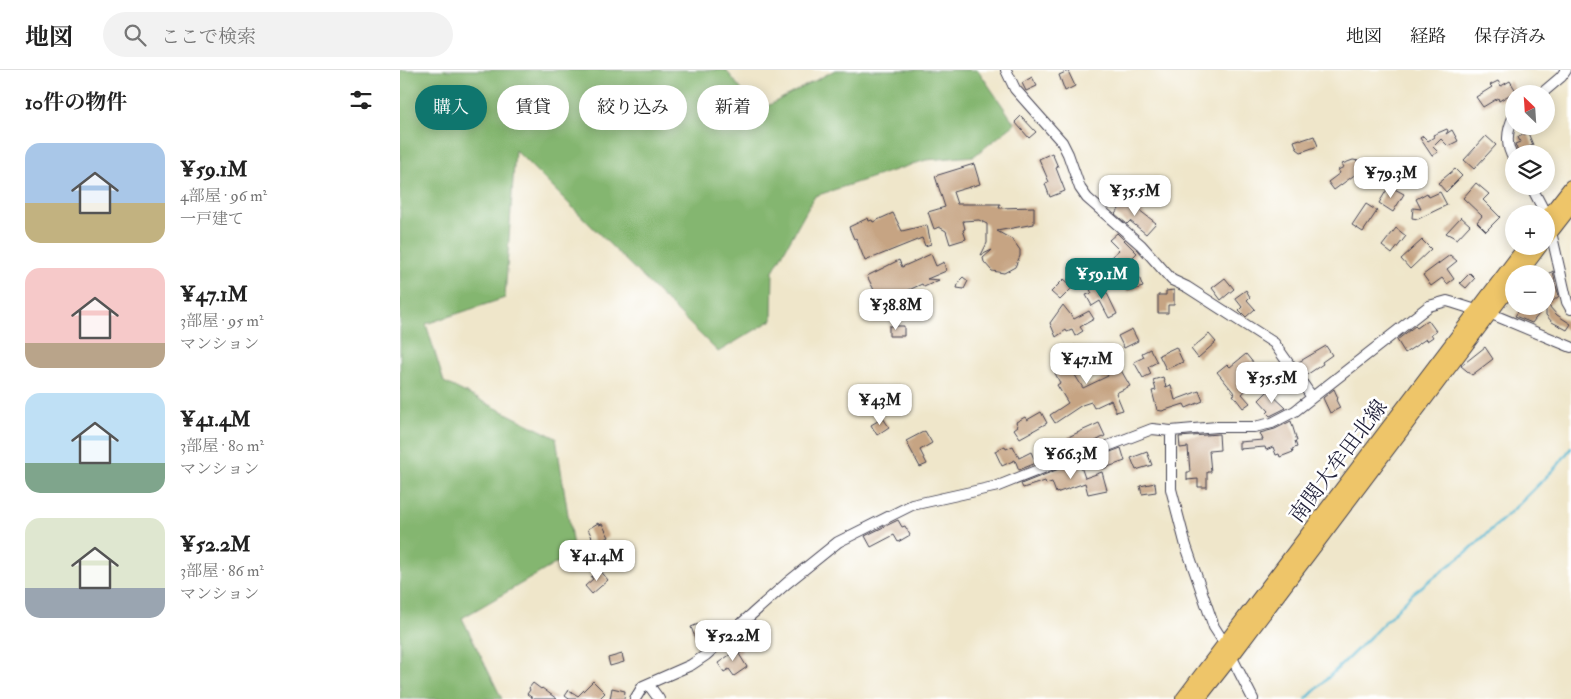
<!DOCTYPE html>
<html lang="ja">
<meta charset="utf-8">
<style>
body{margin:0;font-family:"IM FELL Double Pica","Noto Serif JP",serif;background:#f2f2f2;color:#222;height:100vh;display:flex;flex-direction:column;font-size:19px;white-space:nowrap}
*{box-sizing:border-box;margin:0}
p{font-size:16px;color:#767676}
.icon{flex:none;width:28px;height:28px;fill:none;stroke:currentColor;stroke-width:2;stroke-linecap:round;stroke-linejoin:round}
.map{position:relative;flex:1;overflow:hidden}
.drawer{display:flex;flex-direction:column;background:#fff;width:400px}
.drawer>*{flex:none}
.hud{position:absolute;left:15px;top:15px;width:475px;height:45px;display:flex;gap:10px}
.needle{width:32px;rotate:335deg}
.controls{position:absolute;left:1105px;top:15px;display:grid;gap:10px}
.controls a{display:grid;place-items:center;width:50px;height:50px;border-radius:50%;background:#fff;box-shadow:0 2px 12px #0003;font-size:25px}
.price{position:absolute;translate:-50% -42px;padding:0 11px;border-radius:10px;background:#fff;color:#222;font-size:16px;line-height:32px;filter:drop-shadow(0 1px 2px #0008)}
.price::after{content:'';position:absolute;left:50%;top:30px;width:15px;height:11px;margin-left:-8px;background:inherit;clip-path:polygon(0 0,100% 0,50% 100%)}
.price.on{background:#0f766e;color:#fff}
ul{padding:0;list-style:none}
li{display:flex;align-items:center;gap:15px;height:125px;padding:0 25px}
li span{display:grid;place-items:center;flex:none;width:140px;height:100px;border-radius:15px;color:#555}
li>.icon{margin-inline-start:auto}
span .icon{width:60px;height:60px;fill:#fffc;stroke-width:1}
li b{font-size:21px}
h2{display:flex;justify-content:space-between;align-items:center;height:60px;padding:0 25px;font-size:21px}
.pill{padding:0 18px;border-radius:22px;background:#fff;box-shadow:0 2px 12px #0003;font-size:18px;line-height:45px}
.pill.on{background:#0f766e;color:#fff}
header{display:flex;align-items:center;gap:30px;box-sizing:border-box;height:70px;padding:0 25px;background:#fff;border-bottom:1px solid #e0e0e0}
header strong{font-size:24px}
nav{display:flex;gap:28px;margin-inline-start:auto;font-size:18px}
.search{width:350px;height:45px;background:#f2f2f2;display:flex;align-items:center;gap:12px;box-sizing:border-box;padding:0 18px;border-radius:28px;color:#767676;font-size:19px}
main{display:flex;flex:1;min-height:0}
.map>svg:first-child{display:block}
.forest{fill:#84b66f;stroke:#536c55}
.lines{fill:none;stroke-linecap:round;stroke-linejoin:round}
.stream{stroke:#51b5d0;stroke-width:2.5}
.building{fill:#c6a483}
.minor-casing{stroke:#413f50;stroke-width:12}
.major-casing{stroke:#413f50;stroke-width:16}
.minor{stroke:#fff;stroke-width:10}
.major{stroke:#eec569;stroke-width:14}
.labels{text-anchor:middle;stroke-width:5;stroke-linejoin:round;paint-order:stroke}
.street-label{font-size:21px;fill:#22223b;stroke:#fff}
</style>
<header>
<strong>地図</strong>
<div class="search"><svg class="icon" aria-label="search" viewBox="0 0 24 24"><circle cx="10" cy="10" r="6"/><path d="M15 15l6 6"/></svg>ここで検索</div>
<nav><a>地図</a><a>経路</a><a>保存済み</a></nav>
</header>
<main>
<section class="drawer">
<h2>10件の物件<svg class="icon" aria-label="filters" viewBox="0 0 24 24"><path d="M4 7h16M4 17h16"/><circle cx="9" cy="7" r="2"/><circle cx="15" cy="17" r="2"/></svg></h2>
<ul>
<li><span style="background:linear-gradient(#a9c7e8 60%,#c2b280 0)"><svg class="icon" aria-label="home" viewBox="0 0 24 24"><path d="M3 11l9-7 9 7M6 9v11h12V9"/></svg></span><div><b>¥59.1M</b><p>4部屋 · 96 m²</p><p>一戸建て</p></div></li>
<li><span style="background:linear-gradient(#f6c9c9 75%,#b9a48a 0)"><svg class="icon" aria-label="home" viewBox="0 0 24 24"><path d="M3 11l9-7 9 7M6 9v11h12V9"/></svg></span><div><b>¥47.1M</b><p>3部屋 · 95 m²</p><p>マンション</p></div></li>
<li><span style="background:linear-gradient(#bfe0f5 70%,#7fa58c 0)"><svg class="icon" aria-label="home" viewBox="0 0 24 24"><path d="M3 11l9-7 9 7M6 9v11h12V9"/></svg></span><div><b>¥41.4M</b><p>3部屋 · 80 m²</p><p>マンション</p></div></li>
<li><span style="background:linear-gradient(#dfe7d0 70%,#9aa5b1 0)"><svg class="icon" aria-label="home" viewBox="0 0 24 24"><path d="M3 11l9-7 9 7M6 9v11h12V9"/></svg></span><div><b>¥52.2M</b><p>3部屋 · 86 m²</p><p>マンション</p></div></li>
</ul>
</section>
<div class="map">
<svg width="1171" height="629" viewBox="0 0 1171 629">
<rect width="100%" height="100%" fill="#fff"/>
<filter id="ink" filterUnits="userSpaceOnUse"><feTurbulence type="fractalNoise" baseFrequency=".02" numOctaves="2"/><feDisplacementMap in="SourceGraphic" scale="10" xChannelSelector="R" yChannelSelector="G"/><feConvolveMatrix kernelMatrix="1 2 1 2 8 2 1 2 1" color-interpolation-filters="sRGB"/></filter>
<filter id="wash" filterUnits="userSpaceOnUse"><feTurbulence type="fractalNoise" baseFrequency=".0096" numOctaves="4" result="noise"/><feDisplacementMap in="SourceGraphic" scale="20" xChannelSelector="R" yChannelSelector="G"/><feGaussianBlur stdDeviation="1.12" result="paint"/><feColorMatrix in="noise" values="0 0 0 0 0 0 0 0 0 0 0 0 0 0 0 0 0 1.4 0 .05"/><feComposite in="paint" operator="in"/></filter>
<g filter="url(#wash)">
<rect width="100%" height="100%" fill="#efe6ca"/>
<path class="forest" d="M 0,0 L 326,0 L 358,41 L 435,0 L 578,0 L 615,54 L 574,86 L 526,90 L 415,126 L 373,201 L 372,250 L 318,282 L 115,80 L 105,228 L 26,254 L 44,312 L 156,368 L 174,483 L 62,548 L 102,629 L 0,629 Z"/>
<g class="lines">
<path class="stream" d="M 906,629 L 972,565 L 1012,524 L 1068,481 L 1115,438 L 1158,395 L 1171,378"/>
</g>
<g id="blocks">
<path class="building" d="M 668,1 L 675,16 L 665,21 L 659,5 Z
M 632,7 L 637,16 L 626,21 L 622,13 Z
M 1098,11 L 1101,16 L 1110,11 L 1116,21 L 1099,31 L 1098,28 L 1083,37 L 1076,27 L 1092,17 L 1090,15 Z
M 621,46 L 636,62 L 629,68 L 615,52 Z
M 1047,59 L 1048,61 L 1046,64 L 1052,60 L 1058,71 L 1048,76 L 1041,69 L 1033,77 L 1038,82 L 1032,86 L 1020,68 L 1023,66 L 1028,71 L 1034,67 L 1033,65 Z
M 1128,63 L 1133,75 L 1118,82 L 1115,74 L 1120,72 L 1118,67 Z
M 914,66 L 918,76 L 901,82 L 897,79 L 894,71 L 900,69 L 902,70 Z
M 1086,66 L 1096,75 L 1074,99 L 1064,90 Z
M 652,83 L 658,97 L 656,98 L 665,121 L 650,127 L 645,114 L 649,112 L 639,89 Z
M 953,90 L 959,91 L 964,98 L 934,120 L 928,112 L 940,103 L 938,100 L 944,97 L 942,94 Z
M 574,94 L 580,114 L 553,122 L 557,134 L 600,134 L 599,138 L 634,137 L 634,154 L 597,161 L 613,170 L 620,180 L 620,186 L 615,197 L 604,203 L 592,201 L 584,192 L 583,188 L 592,180 L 581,185 L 587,173 L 587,154 L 579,150 L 563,151 L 565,159 L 563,160 L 566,169 L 550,174 L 546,161 L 539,157 L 534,159 L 528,142 L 545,137 L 535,106 Z
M 1055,99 L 1062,106 L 1046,122 L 1038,113 Z
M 1076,113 L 1089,124 L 1083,130 L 1100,147 L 1086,161 L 1077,152 L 1082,146 L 1063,128 Z
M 989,116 L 1004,124 L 993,142 L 979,133 Z
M 1040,122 L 1047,135 L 1018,149 L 1012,148 L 1013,138 L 1021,139 L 1016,129 L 1027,123 L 1029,127 Z
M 726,130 L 756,153 L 746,164 L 730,151 L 727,154 L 715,144 Z
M 966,134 L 977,141 L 963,162 L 952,155 Z
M 493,143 L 502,161 L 527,155 L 531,174 L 525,176 L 522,168 L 465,191 L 456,168 L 454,169 L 449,157 L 468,148 L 469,151 L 472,150 L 473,152 Z
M 1061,147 L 1070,155 L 1057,169 L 1046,163 Z
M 996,158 L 1006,166 L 992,184 L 982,176 Z
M 717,163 L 737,183 L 730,190 L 736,196 L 729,203 L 712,186 L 719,180 L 709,170 Z
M 1022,170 L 1031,179 L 1010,199 L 1001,189 Z
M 531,184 L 536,196 L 544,192 L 546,201 L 527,209 L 539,210 L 524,217 L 522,214 L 500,224 L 502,228 L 477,246 L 469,236 L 476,231 L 473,227 L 476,224 L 467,206 L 499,190 L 502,197 Z
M 1050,185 L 1057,191 L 1047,199 L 1054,209 L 1047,214 L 1042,208 L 1031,216 L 1023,205 Z
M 1153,201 L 1155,212 L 1154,213 L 1156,216 L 1159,226 L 1148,235 L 1157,245 L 1171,254 L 1167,260 L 1152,252 L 1146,245 L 1146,204 L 1147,205 Z
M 1070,203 L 1075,208 L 1066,218 L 1060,213 Z
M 563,207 L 568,211 L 564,219 L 557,218 L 559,211 Z
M 739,207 L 743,217 L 727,222 L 724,212 Z
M 825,208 L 834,219 L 821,230 L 812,218 Z
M 664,209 L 673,217 L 660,230 L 651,222 Z
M 703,215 L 717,244 L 709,248 L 700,231 L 692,236 L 686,225 L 692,223 L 690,220 Z
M 774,220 L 774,235 L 768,235 L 768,243 L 758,243 L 758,225 L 766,225 L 766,221 Z
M 846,220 L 850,227 L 847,230 L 855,239 L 846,247 L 839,240 L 842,237 L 835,228 Z
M 663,235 L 674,249 L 689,241 L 694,249 L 680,257 L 683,261 L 675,266 L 672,260 L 667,262 L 666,260 L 656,267 L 650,253 Z
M 1122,236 L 1136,236 L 1142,240 L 1132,253 L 1115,246 Z
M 1028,250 L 1036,261 L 1031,264 L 1033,267 L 1027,271 L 1026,269 L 1005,283 L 997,270 L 1015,256 L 1017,258 Z
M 489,256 L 504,256 L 504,266 L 489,266 Z
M 732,259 L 738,271 L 724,278 L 718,266 Z
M 809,264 L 816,272 L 798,288 L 791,279 Z
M 675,275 L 685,297 L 673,302 L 683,318 L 708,306 L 702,294 L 714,288 L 730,316 L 716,323 L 723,340 L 716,342 L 711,330 L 694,338 L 691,332 L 682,335 L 655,353 L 650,345 L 668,333 L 657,315 L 660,313 L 655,303 L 663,300 L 656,286 Z
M 926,276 L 932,285 L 922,292 L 923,294 L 905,306 L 897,293 Z
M 776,277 L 783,292 L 766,299 L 759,285 Z
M 1085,277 L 1093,289 L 1072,305 L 1061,296 Z
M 750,279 L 757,292 L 748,297 L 751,304 L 743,308 L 734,292 L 744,287 L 742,283 Z
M 846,284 L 859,300 L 853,306 L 857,310 L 842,324 L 850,333 L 843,338 L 833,325 L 835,324 L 817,302 L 827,294 L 830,297 Z
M 881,296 L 897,318 L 891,322 L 884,311 L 870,322 L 864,315 L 877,304 L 875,301 Z
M 763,307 L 766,317 L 771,315 L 775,330 L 799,321 L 803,331 L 786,338 L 784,334 L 762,341 L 757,340 L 752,321 L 756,320 L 753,310 Z
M 934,319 L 938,328 L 936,330 L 940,338 L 930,343 L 923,328 Z
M 868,321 L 886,338 L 870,346 L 867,343 L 869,341 L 859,330 Z
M 641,342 L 647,353 L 620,368 L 614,359 L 618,356 L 616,352 L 625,347 L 627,350 Z
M 483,348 L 489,357 L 477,365 L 471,355 Z
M 891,351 L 897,371 L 895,371 L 897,377 L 892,379 L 893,382 L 880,387 L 879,384 L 876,385 L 873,377 L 866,380 L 865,377 L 839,379 L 839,372 L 863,370 L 860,363 L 875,359 Z
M 699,353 L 705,366 L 688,375 L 672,379 L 668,367 Z
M 525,361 L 532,373 L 520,380 L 527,394 L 520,397 L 506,371 Z
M 819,364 L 820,380 L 809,381 L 811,402 L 807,402 L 807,417 L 798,417 L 798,409 L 787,410 L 787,402 L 790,402 L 788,377 L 780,378 L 779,367 Z
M 605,376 L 606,379 L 613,376 L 619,388 L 631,382 L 636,393 L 619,400 L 615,390 L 602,396 L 595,381 Z
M 721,378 L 725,391 L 702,399 L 697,387 Z
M 747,382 L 752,395 L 736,400 L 731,388 Z
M 679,391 L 685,408 L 702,402 L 707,420 L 688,424 L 685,413 L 656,423 L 652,412 L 646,414 L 645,411 L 623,418 L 621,414 Z
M 755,413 L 756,422 L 742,424 L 740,416 Z
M 498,450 L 502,457 L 505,456 L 510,465 L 498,472 L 494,465 L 471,477 L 465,466 Z
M 198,453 L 199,455 L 202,454 L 209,467 L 195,474 L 188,459 Z
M 200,500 L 208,510 L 192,524 L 185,516 L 193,509 L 191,507 Z
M 303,552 L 308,565 L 296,570 L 291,557 Z
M 338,574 L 342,581 L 339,584 L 347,597 L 334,606 L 329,599 L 324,602 L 318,593 L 331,584 L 329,580 Z
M 222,584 L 224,592 L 210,596 L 208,588 Z
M 193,611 L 205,623 L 199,629 L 169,629 L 165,626 L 169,620 L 178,626 Z
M 133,613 L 141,619 L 142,618 L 157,629 L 134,629 L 127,624 L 130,620 L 129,618 Z
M 212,618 L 225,621 L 224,629 L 210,629 Z"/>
</g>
</g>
<g filter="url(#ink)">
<use href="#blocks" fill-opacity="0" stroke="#413f50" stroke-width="1"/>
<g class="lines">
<defs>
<path id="minor" d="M 606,0 L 615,19 L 662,72 L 668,84 L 680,118 L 687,128 L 741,175 L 772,210 L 787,217 L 874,273 L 912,327
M 1141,24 L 1161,7 L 1166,0
M 1114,46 C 1107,60 1105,76 1114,89
M 1131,116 L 1142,137 L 1151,144 L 1151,162 L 1167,232 L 1171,239
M 771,361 L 771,419 L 786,476 L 814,557 L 825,574 L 853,629
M 248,614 L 259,629
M 235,629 L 243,616 L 291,595 L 306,585 L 387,513 L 438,472 L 512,435 L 598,416 L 681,383 L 700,379 L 752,359 L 771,361 L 817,357 L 854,357 L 872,353 L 895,341 L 1029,236 L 1047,231 L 1054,233 L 1076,240 L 1089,243 L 1171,277"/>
<path id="major" d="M 1146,149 L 1171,117
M 1146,168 L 1171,136
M 1119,204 L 1140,176
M 783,629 L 1126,176
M 798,629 L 831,587 L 1114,211"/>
</defs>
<use href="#minor" class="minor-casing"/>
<use href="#major" class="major-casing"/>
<use href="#minor" class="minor"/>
<use href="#major" class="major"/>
</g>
</g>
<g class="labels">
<g class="street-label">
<text transform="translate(938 391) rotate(-53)" y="7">南関大牟田北線</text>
</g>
</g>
</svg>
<div class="controls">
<a><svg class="needle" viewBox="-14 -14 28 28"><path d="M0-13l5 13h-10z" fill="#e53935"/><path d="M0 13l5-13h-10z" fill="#767676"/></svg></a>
<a><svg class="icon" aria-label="layers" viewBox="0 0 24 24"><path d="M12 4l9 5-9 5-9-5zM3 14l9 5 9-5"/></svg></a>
<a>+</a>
<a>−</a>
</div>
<b class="price" style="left:991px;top:129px">¥79.3M</b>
<b class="price" style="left:735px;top:147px">¥35.5M</b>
<b class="price on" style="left:702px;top:230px">¥59.1M</b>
<b class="price" style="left:496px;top:261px">¥38.8M</b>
<b class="price" style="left:687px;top:315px">¥47.1M</b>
<b class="price" style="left:872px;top:334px">¥35.5M</b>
<b class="price" style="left:480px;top:356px">¥43M</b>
<b class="price" style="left:671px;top:410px">¥66.3M</b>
<b class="price" style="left:197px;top:512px">¥41.4M</b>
<b class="price" style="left:333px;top:592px">¥52.2M</b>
<div class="hud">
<a class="pill on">購入</a>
<a class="pill">賃貸</a>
<a class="pill">絞り込み</a>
<a class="pill">新着</a>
</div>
</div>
</main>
